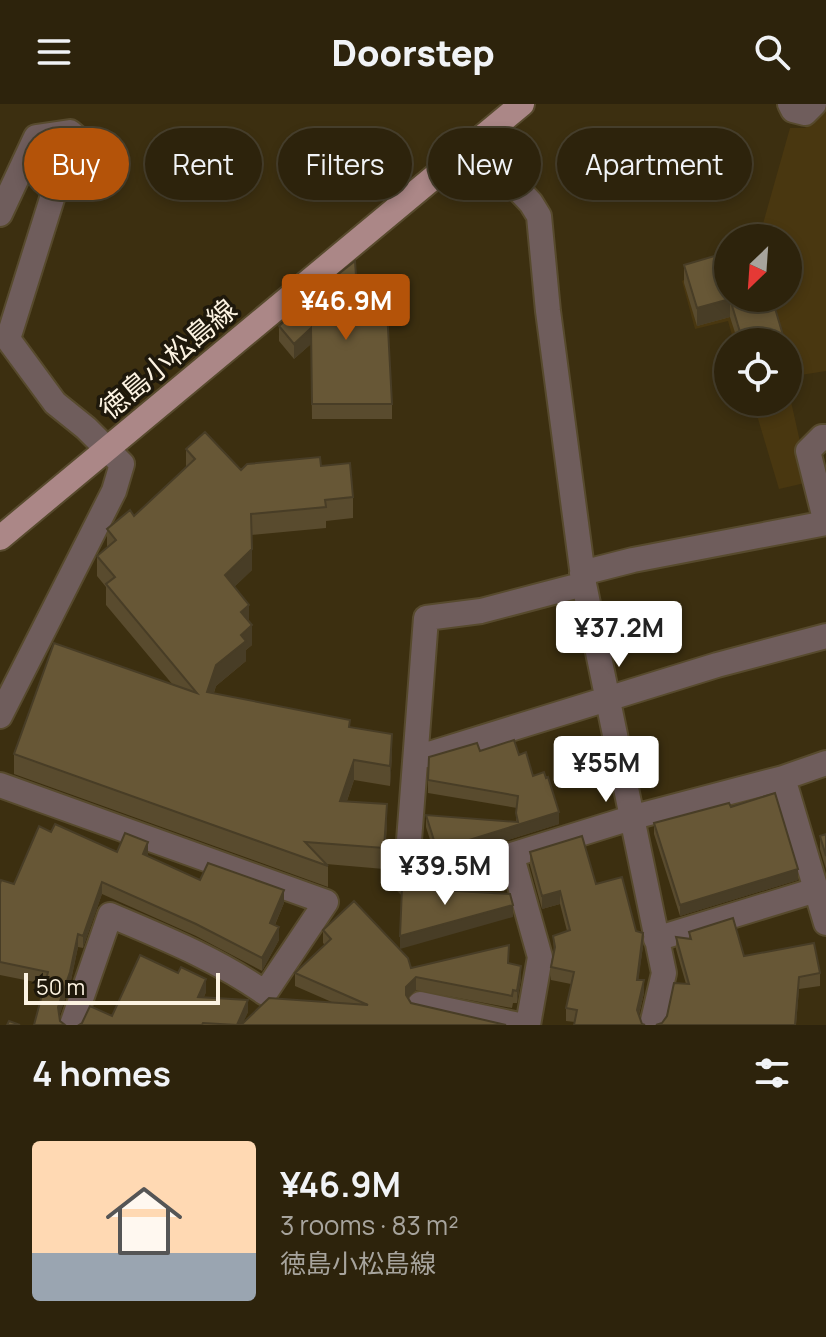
<!DOCTYPE html>
<meta charset="utf-8">
<style>
body{margin:0;font-family:Manrope,"Noto Sans JP",sans-serif;background:#352b15;color:#f1f3f6;height:100vh;display:flex;flex-direction:column;font-size:30px;white-space:nowrap}
*{box-sizing:border-box;margin:0}
p{font-size:26px;color:#a7a49d}
.icon{flex:none;width:44px;height:44px;fill:none;stroke:currentColor;stroke-width:2;stroke-linecap:round;stroke-linejoin:round}
.map{position:relative;height:921px;overflow:hidden}
.details{display:flex;flex-direction:column;background:#2d230c;flex:1}
.details>*{flex:none}
.guide{position:absolute;left:24px;top:24px;width:778px;height:72px;display:flex;gap:16px}
.needle{width:52px;rotate:205deg}
.fabs{position:absolute;left:714px;top:120px;display:grid;gap:16px}
.fabs a{display:grid;place-items:center;width:88px;height:88px;border-radius:50%;background:#2d230c;box-shadow:0 4px 12px #0003,0 0 0 2px #48402d;font-size:40px}
.scale{position:absolute;left:24px;bottom:20px;width:196px;box-sizing:border-box;padding-left:8px;border:4px solid #fcf3e2;border-top:0;font-size:22px;line-height:28px;white-space:nowrap;color:#fcf3e2;-webkit-text-stroke:6px #1e180b;paint-order:stroke}
.price{position:absolute;translate:-50% -68px;padding:0 18px;border-radius:8px;background:#fff;color:#222;font-size:26px;line-height:52px;filter:drop-shadow(0 2px 4px #0008)}
.price::after{content:'';position:absolute;left:50%;top:48px;width:24px;height:18px;margin-left:-12px;background:inherit;clip-path:polygon(0 0,100% 0,50% 100%)}
.price.active{background:#b45309;color:#fff}
ul{padding:0;list-style:none}
li{display:flex;align-items:center;gap:24px;height:200px;padding:0 32px}
li span{display:grid;place-items:center;flex:none;width:224px;height:160px;border-radius:8px;color:#555}
li>.icon{margin-inline-start:auto}
span .icon{width:96px;height:96px;fill:#fffc;stroke-width:1}
li b{font-size:34px}
h2{display:flex;justify-content:space-between;align-items:center;height:96px;padding:0 32px;font-size:34px}
.tag{padding:0 28px;border-radius:36px;background:#2d230c;box-shadow:0 4px 12px #0003,0 0 0 2px #48402d;font-size:28px;line-height:72px}
.tag.active{background:#b45309;color:#fff}
header{display:flex;justify-content:space-between;align-items:center;height:104px;padding:0 32px;background:#2d230c;font-size:36px;font-weight:800}
.map>svg:first-child{display:block}
.built{fill:#493710}
.lines{fill:none;stroke-linecap:round;stroke-linejoin:round}
.minor-casing{stroke:#574a2d;stroke-width:28}
.major-casing{stroke:#574a2d;stroke-width:28}
.minor{stroke:#6f5d5c;stroke-width:24}
.major{stroke:#ab8787;stroke-width:24}
.wall{fill:#594b2e}
.shaded-wall{fill:#483d26}
.building{fill:#675736;stroke:#483d26;stroke-width:2}
.labels{text-anchor:middle;stroke-width:7;stroke-linejoin:round;paint-order:stroke}
.street-label{font-size:28px;fill:#fcf3e2;stroke:#1e180b}
</style>
<header><svg class="icon" aria-label="menu" viewBox="0 0 24 24"><path d="M4 6h16M4 12h16M4 18h16"/></svg>Doorstep<svg class="icon" aria-label="search" viewBox="0 0 24 24"><circle cx="10" cy="10" r="6"/><path d="M15 15l6 6"/></svg></header>
<div class="map">
<svg width="826" height="921" viewBox="0 0 826 921">
<rect width="100%" height="100%" fill="#3c2f10"/>
<path class="built" d="M 826,3 L 826,267 L 788,273 L 788,238 L 734,238 L 728,217 L 695,225 L 682,177 L 728,151 L 728,194 L 788,194 L 788,134 L 759,134 L 790,24 L 805,24 Z
M 788,284 L 809,378 L 779,385 L 753,298 L 788,298 Z"/>
<g class="lines">
<defs>
<path id="minor" d="M 790,0 L 793,6 L 805,9 L 814,0
M 475,39 L 531,99 L 539,112 L 548,207 L 584,480 L 481,507 L 426,514 L 406,776 L 412,782 L 634,713 L 783,674 L 826,659
M 0,110 L 36,33 L 70,28 L 77,34 L 60,69 L 8,235 L 55,299 L 86,324 L 122,360 L 114,387 L 0,612
M 826,333 L 822,333 L 808,347 L 826,419
M 582,469 L 633,456 L 826,419
M 584,480 L 664,869 L 652,921
M 416,649 L 426,651 L 717,561 L 826,532
M 783,674 L 826,819
M 0,681 L 326,798 L 265,889 C 217,855 164,834 110,811 L 72,921
M 512,753 L 540,853 L 528,921
M 656,835 L 816,786
M 420,900 L 519,921"/>
<path id="major" d="M 0,434 L 522,0"/>
</defs>
<use href="#minor" class="minor-casing"/>
<use href="#major" class="major-casing"/>
<use href="#minor" class="minor"/>
<use href="#major" class="major"/>
</g>
<path class="wall" d="M 684,161 L 785,238 L 738,238 L 730,213 L 697,222 L 684,179 Z
M 357,187 L 392,300 L 392,315 L 312,315 L 311,240 L 294,255 L 279,237 L 279,222 L 299,205 L 299,201 Z
M 186,345 L 241,366 L 321,362 L 353,393 L 353,414 L 326,417 L 326,424 L 251,431 L 252,466 L 234,483 L 249,518 L 252,541 L 246,546 L 246,557 L 216,582 L 214,589 L 350,623 L 392,651 L 390,682 L 354,676 L 347,697 L 387,720 L 384,765 L 326,760 L 328,762 L 328,783 L 14,670 L 14,650 L 173,581 L 106,501 L 106,483 L 97,472 L 97,452 L 107,443 L 107,425 L 134,412 L 186,363 Z
M 480,647 L 519,651 L 533,672 L 559,720 L 437,758 L 426,723 L 426,711 L 516,718 L 517,704 L 428,689 L 428,676 Z
M 731,703 L 798,776 L 680,812 L 654,730 L 654,719 Z
M 51,728 L 117,748 L 148,750 L 148,752 L 200,776 L 284,799 L 275,821 L 279,836 L 262,867 L 196,832 L 102,790 L 83,844 L 78,843 L 70,881 L 59,912 L 34,921 L 45,880 L 0,871 L 0,780 L 14,780 Z
M 826,730 L 826,765 L 820,745 L 820,732 Z
M 530,748 L 596,780 L 636,827 L 643,842 L 638,876 L 644,889 L 639,911 L 642,920 L 575,918 L 566,917 L 566,904 L 571,880 L 551,876 L 551,863 L 554,849 L 553,832 L 567,827 L 560,800 L 542,805 L 530,761 Z
M 323,826 L 411,864 L 508,859 L 521,875 L 517,899 L 513,899 L 512,904 L 416,886 L 408,894 L 411,899 L 506,921 L 79,921 L 206,888 L 204,893 L 248,908 L 243,918 L 334,899 L 295,882 L 295,869 L 325,841 L 323,839 Z
M 689,828 L 744,852 L 820,869 L 820,882 L 799,885 L 796,921 L 656,921 L 662,919 L 686,880 L 676,845 L 676,833 L 689,835 Z"/>
<path class="shaded-wall" d="M 730,195 L 730,213 L 697,222 L 697,204 Z
M 311,224 L 311,240 L 294,255 L 294,240 Z
M 252,445 L 252,466 L 225,492 L 225,471 Z
M 249,501 L 249,521 L 241,508 Z
M 252,521 L 252,541 L 246,546 L 246,557 L 216,582 L 207,608 L 207,588 L 216,561 L 241,531 Z
M 392,630 L 392,651 L 390,682 L 390,662 Z
M 354,656 L 354,676 L 340,717 L 340,697 Z
M 387,700 L 387,720 L 384,765 L 384,744 Z
M 559,708 L 559,720 L 437,758 L 437,746 Z
M 148,738 L 148,750 L 143,763 L 143,750 Z
M 798,765 L 798,776 L 680,812 L 680,801 Z
M 102,778 L 102,790 L 83,844 L 83,832 Z
M 284,786 L 284,799 L 270,832 L 270,819 Z
M 560,787 L 560,800 L 542,805 L 542,792 Z
M 513,801 L 513,813 L 400,845 L 400,832 Z
M 279,823 L 279,836 L 262,867 L 262,854 Z
M 643,829 L 643,842 L 637,888 L 637,876 Z
M 78,830 L 78,843 L 70,881 L 58,916 L 58,903 Z
M 521,862 L 521,875 L 517,899 L 517,887 Z
M 416,873 L 416,886 L 406,896 L 406,883 Z
M 206,875 L 206,888 L 198,905 L 198,893 Z
M 644,876 L 644,889 L 637,918 L 637,906 Z
M 248,896 L 248,908 L 242,921 L 237,921 Z"/>
<path class="building" d="M 728,148 L 728,194 L 772,194 L 785,238 L 743,238 L 730,195 L 697,204 L 684,161 Z
M 355,157 L 357,187 L 386,186 L 392,300 L 312,300 L 311,224 L 294,240 L 279,222 L 301,203 L 299,201 Z
M 205,328 L 241,366 L 247,360 L 320,353 L 321,362 L 350,359 L 353,393 L 325,396 L 326,403 L 251,410 L 252,445 L 225,471 L 249,501 L 241,508 L 252,521 L 241,531 L 246,537 L 216,561 L 207,588 L 350,616 L 349,623 L 392,630 L 390,662 L 354,656 L 340,697 L 387,700 L 384,744 L 305,738 L 328,762 L 14,650 L 54,539 L 197,589 L 106,480 L 115,473 L 97,452 L 116,436 L 107,425 L 130,406 L 134,412 L 195,355 L 186,345 Z
M 514,636 L 519,651 L 526,648 L 533,672 L 544,668 L 546,674 L 548,673 L 559,708 L 437,746 L 426,711 L 518,718 L 516,709 L 518,692 L 428,676 L 429,653 L 477,639 L 480,647 Z
M 775,689 L 798,765 L 680,801 L 654,719 L 729,699 L 731,703 Z
M 55,720 L 117,748 L 125,729 L 148,738 L 143,750 L 200,776 L 208,759 L 284,786 L 270,819 L 279,823 L 262,854 L 196,820 L 102,778 L 83,832 L 78,830 L 70,868 L 58,903 L 60,917 L 65,921 L 34,921 L 48,868 L 0,858 L 0,780 L 1,776 L 14,780 L 39,722 L 51,728 Z
M 826,730 L 826,752 L 820,732 Z
M 582,732 L 596,780 L 622,773 L 636,827 L 643,829 L 637,876 L 644,876 L 637,906 L 642,920 L 645,921 L 574,921 L 577,906 L 566,904 L 574,868 L 551,863 L 555,843 L 553,832 L 570,826 L 560,787 L 542,792 L 530,748 Z
M 402,784 L 510,790 L 513,801 L 400,832 Z
M 354,797 L 408,854 L 411,864 L 509,841 L 508,859 L 521,862 L 517,887 L 513,886 L 512,892 L 416,873 L 406,883 L 406,891 L 411,899 L 506,921 L 241,921 L 269,894 L 368,901 L 295,869 L 331,835 L 323,826 Z
M 733,814 L 744,852 L 814,839 L 820,869 L 799,873 L 795,921 L 656,921 L 662,919 L 667,912 L 674,879 L 689,880 L 676,833 L 691,835 L 689,828 Z
M 140,851 L 178,869 L 181,863 L 206,875 L 198,893 L 248,896 L 237,921 L 203,919 L 202,921 L 79,921 L 82,919 L 90,902 L 112,912 Z
M 9,917 L 20,921 L 7,921 Z"/>
<g class="labels">
<g class="street-label">
<text transform="translate(168 255) rotate(-40)" y="10">徳島小松島線</text>
</g>
</g>
</svg>
<div class="fabs">
<a><svg class="needle" viewBox="-14 -14 28 28"><path d="M0-13l5 13h-10z" fill="#e53935"/><path d="M0 13l5-13h-10z" fill="#a7a49d"/></svg></a>
<a><svg class="icon" aria-label="locate" viewBox="0 0 24 24"><circle cx="12" cy="12" r="6"/><path d="M12 2v4M12 18v4M2 12h4M18 12h4"/></svg></a>
</div>
<div class="scale">50 m</div>
<b class="price active" style="left:346px;top:238px">¥46.9M</b>
<b class="price" style="left:619px;top:565px">¥37.2M</b>
<b class="price" style="left:606px;top:700px">¥55M</b>
<b class="price" style="left:445px;top:803px">¥39.5M</b>
<div class="guide">
<a class="tag active">Buy</a>
<a class="tag">Rent</a>
<a class="tag">Filters</a>
<a class="tag">New</a>
<a class="tag">Apartment</a>
</div>
</div>
<section class="details">
<h2>4 homes<svg class="icon" aria-label="filters" viewBox="0 0 24 24"><path d="M4 7h16M4 17h16"/><circle cx="9" cy="7" r="2"/><circle cx="15" cy="17" r="2"/></svg></h2>
<ul>
<li><span style="background:linear-gradient(#ffd9b3 70%,#9aa5b1 0)"><svg class="icon" aria-label="home" viewBox="0 0 24 24"><path d="M3 11l9-7 9 7M6 9v11h12V9"/></svg></span><div><b>¥46.9M</b><p>3 rooms · 83 m²</p><p>徳島小松島線</p></div></li>
</ul>
</section>
